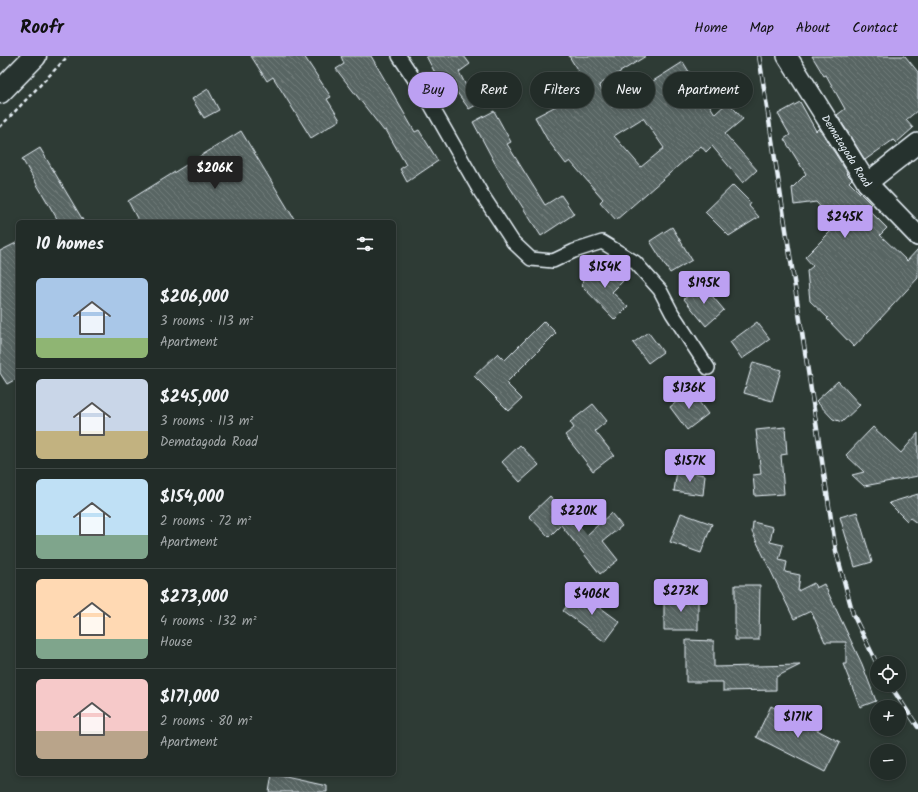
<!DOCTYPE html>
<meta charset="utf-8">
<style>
body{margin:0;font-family:Kalam,sans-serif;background:#2e3834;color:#f1f3f6;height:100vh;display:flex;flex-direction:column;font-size:15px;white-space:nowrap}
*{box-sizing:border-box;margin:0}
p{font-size:13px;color:#a2a7a8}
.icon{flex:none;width:22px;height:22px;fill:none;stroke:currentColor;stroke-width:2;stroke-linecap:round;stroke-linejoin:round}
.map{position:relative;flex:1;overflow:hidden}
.details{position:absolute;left:16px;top:164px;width:380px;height:556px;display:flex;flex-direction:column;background:#222c28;border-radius:6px;box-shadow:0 2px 6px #0003,0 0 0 1px #3f4845}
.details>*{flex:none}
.banner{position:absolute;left:408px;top:16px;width:380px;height:36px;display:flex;gap:8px}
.controls{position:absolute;left:870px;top:600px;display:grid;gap:8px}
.controls a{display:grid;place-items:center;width:36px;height:36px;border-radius:50%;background:#222c28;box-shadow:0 2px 6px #0003,0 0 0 1px #3f4845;font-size:20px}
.price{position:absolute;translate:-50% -34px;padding:0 9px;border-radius:4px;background:#bca0f2;color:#111;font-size:13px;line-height:26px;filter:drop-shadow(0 1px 2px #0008)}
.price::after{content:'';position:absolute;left:50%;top:24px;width:12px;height:9px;margin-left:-6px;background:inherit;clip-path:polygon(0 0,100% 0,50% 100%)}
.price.active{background:#222;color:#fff}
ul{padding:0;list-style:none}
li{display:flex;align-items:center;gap:12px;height:100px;padding:0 20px}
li+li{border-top:1px solid #3f4845}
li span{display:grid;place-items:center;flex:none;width:112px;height:80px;border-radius:6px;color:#555}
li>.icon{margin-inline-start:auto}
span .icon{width:48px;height:48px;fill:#fffc;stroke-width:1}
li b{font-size:17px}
h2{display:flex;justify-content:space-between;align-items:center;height:48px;padding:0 20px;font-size:17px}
.tag{padding:0 14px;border-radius:18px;background:#222c28;box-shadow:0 2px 6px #0003,0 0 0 1px #3f4845;font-size:14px;line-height:36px}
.tag.active{background:#bca0f2;color:#111}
header{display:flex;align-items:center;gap:24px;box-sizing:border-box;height:56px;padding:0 20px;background:#bca0f2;color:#111}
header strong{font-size:19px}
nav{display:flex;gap:22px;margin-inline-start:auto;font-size:14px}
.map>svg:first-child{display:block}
.building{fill:url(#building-back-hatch);stroke:#e8f1f8;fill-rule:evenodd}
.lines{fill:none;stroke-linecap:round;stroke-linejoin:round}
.minor-casing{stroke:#e8f1f8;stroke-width:16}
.secondary-casing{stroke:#e8f1f8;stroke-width:22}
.trunk-casing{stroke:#e8f1f8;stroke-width:25}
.path{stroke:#e8f1f8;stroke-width:2.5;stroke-dasharray:4 3;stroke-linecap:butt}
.minor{stroke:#26332d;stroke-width:13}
.secondary{stroke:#26332d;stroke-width:19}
.trunk{stroke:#26332d;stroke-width:22}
.rail-casing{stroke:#e8f1f8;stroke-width:4.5}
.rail{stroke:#26332d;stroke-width:3;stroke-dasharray:9;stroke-linecap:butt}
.labels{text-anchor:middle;stroke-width:3;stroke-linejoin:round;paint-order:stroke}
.street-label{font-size:11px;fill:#e8f1f8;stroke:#26332d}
</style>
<header>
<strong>Roofr</strong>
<nav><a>Home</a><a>Map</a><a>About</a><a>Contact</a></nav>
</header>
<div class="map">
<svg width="918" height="736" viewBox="0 0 918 736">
<defs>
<pattern id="building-back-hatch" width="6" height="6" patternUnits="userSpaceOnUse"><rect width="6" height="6" fill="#596563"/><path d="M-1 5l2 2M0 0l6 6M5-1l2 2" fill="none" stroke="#717c7a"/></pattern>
</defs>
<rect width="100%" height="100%" fill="#2e3b35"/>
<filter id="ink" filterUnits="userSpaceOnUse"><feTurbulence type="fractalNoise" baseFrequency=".025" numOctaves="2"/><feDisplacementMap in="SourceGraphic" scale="8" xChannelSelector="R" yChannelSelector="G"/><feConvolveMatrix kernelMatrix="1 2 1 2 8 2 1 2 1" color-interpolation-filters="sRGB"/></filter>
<g filter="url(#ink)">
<path class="building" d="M 251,0 L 304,0 L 331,41 L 327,43 L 340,64 L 311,82 L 273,21 L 267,25 Z
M 341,0 L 371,0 L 415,76 L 419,74 L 438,105 L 407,126 L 400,113 L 406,109 L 386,74 L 384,75 L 336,13 L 344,8 Z
M 426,0 L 464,0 L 470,8 L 459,16 L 476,49 L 469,53 L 448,24 L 440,26 Z
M 569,0 L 646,0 L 599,29 L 612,51 L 683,6 L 715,58 L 728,46 L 743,63 L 725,78 L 757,114 L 743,127 L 712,90 L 706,96 L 701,90 L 616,164 L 600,146 L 603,143 L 570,105 L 566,108 L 547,83 L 535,61 L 556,50 L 546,34 L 578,15 ZM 643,62 L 664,92 L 641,111 L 614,80 Z
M 812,0 L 905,0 L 918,16 L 918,54 L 906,64 L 913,72 L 896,87 L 893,84 L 865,104 L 837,59 L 845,53 L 826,19 L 824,20 Z
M 208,33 L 219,54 L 204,62 L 192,43 Z
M 800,46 L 816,75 L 819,72 L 847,116 L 846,117 L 852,123 L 849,126 L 871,148 L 867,152 L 887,172 L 880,179 L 907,205 L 918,193 L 918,222 L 854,291 L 827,263 L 828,262 L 810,245 L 807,215 L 813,210 L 805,201 L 837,169 L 816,146 L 794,149 L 792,132 L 806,118 L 784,83 L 790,79 L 778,58 Z
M 494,55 L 511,86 L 507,88 L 545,149 L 561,139 L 574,158 L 541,180 L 497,111 L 473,66 Z
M 241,75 L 296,166 L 139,166 L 128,145 Z
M 40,92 L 84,166 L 59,166 L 22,103 Z
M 733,129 L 751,147 L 749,150 L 759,161 L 729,180 L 705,156 Z
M 672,171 L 692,204 L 670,217 L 650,185 Z
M 18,186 L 18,322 L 7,328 L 0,317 L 0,195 Z
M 602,204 L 623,225 L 612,236 L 628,251 L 615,264 L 582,230 L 583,222 Z
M 702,228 L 724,254 L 706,270 L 684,243 Z
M 544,265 L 556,277 L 506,327 L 522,343 L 509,355 L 474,320 L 498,297 L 505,304 Z
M 757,266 L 770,283 L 742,303 L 730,286 Z
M 648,276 L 663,296 L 648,307 L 633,287 Z
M 753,306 L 781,314 L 772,345 L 744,337 Z
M 838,325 L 860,349 L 842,366 L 833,363 L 816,345 Z
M 691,335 L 708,358 L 687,374 L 670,351 Z
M 593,348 L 607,365 L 595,375 L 614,399 L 593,415 L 565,379 L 574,372 L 570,366 Z
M 785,371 L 787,398 L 781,399 L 784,438 L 755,440 L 753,419 L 761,418 L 756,374 Z
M 873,371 L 901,397 L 918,377 L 918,420 L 864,430 L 852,419 L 864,416 L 846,399 Z
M 520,389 L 539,409 L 520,426 L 502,406 Z
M 677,415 L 705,419 L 703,439 L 674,435 Z
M 918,438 L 918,468 L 910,462 L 907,465 L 889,447 Z
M 550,440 L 587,479 L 611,457 L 622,470 L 603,485 L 618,504 L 600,518 L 561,469 L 549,481 L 529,460 Z
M 857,456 L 872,506 L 855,511 L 840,461 Z
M 681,457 L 712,468 L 701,497 L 670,486 Z
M 753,466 L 773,471 L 770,486 L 783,489 L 779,504 L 787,506 L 785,516 L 800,519 L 798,535 L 814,527 L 816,532 L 824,528 L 862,608 L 876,645 L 860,651 L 843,608 L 846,608 L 846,586 L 825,586 L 811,555 L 794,563 L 752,476 Z
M 735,529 L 760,529 L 759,584 L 735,584 Z
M 578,535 L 620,566 L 605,586 L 563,555 Z
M 664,540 L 698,541 L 698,574 L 664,574 Z
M 686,584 L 714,585 L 714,611 L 800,609 L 776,621 L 776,634 L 723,635 L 723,626 L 686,626 Z
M 771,650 L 840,686 L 825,716 L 756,681 Z
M 272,718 L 327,730 L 327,736 L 269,736 Z"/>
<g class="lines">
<defs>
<path id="minor" d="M 399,0 L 428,44 L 481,137 L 513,186 L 531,203 L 553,205 L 574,195 L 602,186 L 635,206 L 660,234 L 672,257 L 708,312"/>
<g id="secondary">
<path id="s1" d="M 787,0 L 867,127 L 918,180"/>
<path d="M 867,127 L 918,87"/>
</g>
<path id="trunk" d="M 0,36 L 35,0"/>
</defs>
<use href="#minor" class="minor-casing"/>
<use href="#secondary" class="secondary-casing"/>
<use href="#trunk" class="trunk-casing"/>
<path class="path" d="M 0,71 L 68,0"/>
<use href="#minor" class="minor"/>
<use href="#secondary" class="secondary"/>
<use href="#trunk" class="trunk"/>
<defs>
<path id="rail" d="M 759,0 L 836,495 L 853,558 L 877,608
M 890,629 L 918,671"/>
</defs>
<use href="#rail" class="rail-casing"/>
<use href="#rail" class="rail"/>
</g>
</g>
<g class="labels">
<g class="street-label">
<text dy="4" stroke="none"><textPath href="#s1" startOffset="112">Dematagoda Road</textPath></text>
</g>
</g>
</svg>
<div class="controls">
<a><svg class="icon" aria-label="locate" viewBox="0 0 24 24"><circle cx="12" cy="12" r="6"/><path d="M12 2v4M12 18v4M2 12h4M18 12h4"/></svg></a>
<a>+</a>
<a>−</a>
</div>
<b class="price active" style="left:215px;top:134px">$206K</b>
<b class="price" style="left:845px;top:183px">$245K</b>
<b class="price" style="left:605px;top:233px">$154K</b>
<b class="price" style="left:704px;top:249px">$195K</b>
<b class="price" style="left:689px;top:354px">$136K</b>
<b class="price" style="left:690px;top:427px">$157K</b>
<b class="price" style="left:579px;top:477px">$220K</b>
<b class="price" style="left:681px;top:557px">$273K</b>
<b class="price" style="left:592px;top:560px">$406K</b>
<b class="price" style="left:798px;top:683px">$171K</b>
<div class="banner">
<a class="tag active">Buy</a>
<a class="tag">Rent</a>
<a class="tag">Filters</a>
<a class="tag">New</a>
<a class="tag">Apartment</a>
</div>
<section class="details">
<h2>10 homes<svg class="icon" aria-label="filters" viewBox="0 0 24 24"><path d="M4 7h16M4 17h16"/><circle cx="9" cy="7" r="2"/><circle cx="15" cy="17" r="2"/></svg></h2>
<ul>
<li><span style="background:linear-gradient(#a9c7e8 75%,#8fb573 0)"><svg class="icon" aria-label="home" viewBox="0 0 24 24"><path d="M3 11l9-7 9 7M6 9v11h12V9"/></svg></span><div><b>$206,000</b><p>3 rooms · 113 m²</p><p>Apartment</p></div></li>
<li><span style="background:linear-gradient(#c9d6e8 65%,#c2b280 0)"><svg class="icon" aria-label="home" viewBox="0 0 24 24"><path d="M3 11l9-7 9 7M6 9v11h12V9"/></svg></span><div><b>$245,000</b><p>3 rooms · 113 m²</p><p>Dematagoda Road</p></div></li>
<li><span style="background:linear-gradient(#bfe0f5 70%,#7fa58c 0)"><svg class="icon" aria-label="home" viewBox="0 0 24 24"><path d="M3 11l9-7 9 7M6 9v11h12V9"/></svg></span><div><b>$154,000</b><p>2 rooms · 72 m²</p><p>Apartment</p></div></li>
<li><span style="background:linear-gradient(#ffd9b3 75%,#7fa58c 0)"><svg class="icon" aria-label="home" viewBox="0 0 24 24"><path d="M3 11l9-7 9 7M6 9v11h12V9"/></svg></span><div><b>$273,000</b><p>4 rooms · 132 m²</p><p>House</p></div></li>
<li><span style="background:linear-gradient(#f6c9c9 65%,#b9a48a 0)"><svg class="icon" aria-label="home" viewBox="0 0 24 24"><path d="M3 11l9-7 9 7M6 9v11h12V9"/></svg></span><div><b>$171,000</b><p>2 rooms · 80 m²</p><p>Apartment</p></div></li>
</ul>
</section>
</div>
